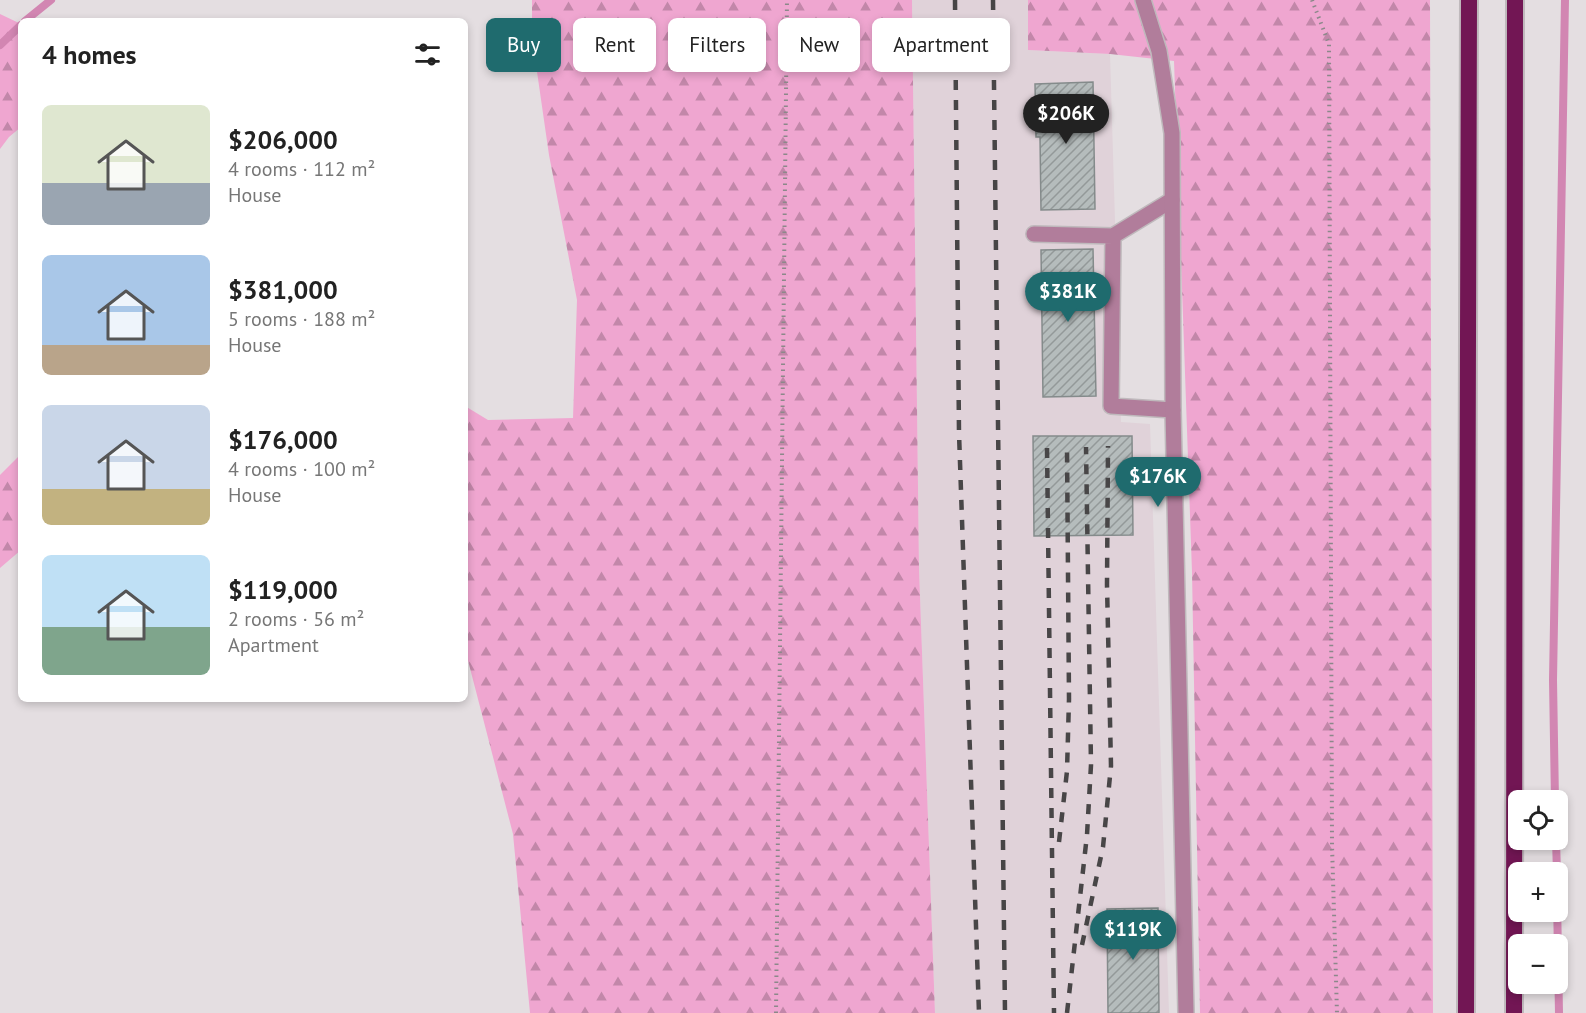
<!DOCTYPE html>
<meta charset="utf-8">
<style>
body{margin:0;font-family:"PT Sans",sans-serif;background:#f6f6f6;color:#222;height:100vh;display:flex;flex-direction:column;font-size:22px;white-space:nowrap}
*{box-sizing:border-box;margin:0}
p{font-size:20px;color:#767676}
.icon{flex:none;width:33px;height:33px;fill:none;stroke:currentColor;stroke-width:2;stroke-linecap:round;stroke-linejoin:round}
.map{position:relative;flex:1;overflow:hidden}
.side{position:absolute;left:18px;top:18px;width:450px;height:684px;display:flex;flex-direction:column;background:#fff;border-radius:9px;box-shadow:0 3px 9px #0003}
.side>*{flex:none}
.hud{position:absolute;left:486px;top:18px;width:570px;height:54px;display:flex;gap:12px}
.tools{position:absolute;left:1508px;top:790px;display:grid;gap:12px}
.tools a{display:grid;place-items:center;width:60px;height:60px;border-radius:9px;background:#fff;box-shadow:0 3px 9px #0003;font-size:30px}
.price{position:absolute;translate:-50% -51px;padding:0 14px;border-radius:21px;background:#1f6b6e;color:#fff;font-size:20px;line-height:39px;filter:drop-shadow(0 2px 3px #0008)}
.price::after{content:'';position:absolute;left:50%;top:36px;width:18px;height:14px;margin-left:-9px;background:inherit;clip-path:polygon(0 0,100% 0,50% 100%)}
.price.selected{background:#222;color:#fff}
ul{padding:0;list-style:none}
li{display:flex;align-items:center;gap:18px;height:150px;padding:0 24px}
li span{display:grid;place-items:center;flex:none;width:168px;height:120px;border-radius:9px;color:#555}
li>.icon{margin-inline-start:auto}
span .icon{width:72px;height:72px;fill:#fffc;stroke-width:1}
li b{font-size:26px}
h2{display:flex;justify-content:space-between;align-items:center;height:72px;padding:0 24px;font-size:26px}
.pill{padding:0 21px;border-radius:9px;background:#fff;box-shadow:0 3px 9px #0003;font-size:21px;line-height:54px}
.pill.selected{background:#1f6b6e;color:#fff}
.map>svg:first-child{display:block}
.built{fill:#e0d2d9}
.forest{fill:url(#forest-firs)}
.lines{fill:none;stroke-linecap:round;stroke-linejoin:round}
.stream{stroke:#d286b2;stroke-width:8}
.building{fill:url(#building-hatch);stroke:#848b8b;stroke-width:1.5}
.service-casing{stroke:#bfb9bc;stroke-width:18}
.minor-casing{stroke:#bfb9bc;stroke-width:18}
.trunk-casing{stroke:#bfb9bc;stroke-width:20}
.path{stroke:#8c888a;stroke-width:4;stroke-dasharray:1.5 4.5;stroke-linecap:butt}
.service{stroke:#b17d9b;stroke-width:15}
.minor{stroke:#b17d9b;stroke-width:15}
.trunk{stroke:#721654;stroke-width:16}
.rail{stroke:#484647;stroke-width:4.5;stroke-dasharray:10 10;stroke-linecap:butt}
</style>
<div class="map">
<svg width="1586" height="1013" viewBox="0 0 1586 1013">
<defs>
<pattern id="forest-firs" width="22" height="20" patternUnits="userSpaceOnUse" patternTransform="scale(1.5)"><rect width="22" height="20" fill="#efa6d0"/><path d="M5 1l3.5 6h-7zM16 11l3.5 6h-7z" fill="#c287a9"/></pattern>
<pattern id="building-hatch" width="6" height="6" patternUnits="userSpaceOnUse" patternTransform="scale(1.5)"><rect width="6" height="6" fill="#b5bcbc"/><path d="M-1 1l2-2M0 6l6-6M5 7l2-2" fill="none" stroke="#939999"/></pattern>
</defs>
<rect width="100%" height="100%" fill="#e4dee1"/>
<path class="built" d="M 912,0 L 1028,0 L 1028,50 L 1110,54 L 1121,422 L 1150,424 L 1169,1013 L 935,1013 L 919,568 Z"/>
<path class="forest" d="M 532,0 L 912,0 L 919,568 L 935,1013 L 530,1013 L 513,834 L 465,649 L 465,406 L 488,420 L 573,418 L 577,300 L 549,155 L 532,37 Z
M 1028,0 L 1430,0 L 1433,1013 L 1200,1013 L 1192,572 L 1174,61 L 1110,54 L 1028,50 Z
M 0,14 L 21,24 L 21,127 L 9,137 L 0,149 Z
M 21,454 L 21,550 L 0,568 L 0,475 Z"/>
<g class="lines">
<path class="stream" d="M 25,21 L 51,0
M 0,45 L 21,25
M 1555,801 L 1553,680 L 1565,0
M 1556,840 L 1557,873
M 1557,898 L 1559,1013"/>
</g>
<path class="building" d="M 1093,82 L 1095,209 L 1041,210 L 1040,137 L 1036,137 L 1035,84 Z
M 1093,249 L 1096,396 L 1043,397 L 1041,250 Z
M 1033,436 L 1132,436 L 1133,535 L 1034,536 Z
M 1158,908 L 1159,1013 L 1108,1013 L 1107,909 Z"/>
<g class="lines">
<defs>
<path id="service" d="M 1034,234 L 1113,236 L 1172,200
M 1113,236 L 1111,406 L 1173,410"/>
<path id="minor" d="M 1143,0 L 1159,51 L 1172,133 L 1173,410 L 1186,1013"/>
<path id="trunk" d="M 1466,1013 L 1469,0
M 1514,1013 L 1515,0"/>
</defs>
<use href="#service" class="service-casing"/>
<use href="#minor" class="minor-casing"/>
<use href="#trunk" class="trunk-casing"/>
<path class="path" d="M 1312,0 L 1329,44 L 1332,845 L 1337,1013
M 776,1013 L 787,0"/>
<use href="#service" class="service"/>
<use href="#minor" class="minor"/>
<use href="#trunk" class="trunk"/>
<path class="rail" d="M 955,0 L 959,433 L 979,1013
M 993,0 L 1005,1013
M 1047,448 L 1054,1013
M 1059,842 L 1067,771 L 1069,699 L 1067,447
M 1082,945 L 1103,847 L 1111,766 L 1107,585 L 1108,446
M 1067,1013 L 1087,835 L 1091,765 L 1086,447"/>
</g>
</svg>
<div class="tools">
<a><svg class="icon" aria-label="locate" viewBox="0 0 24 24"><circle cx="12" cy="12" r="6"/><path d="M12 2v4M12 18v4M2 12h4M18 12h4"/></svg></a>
<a>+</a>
<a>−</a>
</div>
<b class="price selected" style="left:1066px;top:145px">$206K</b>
<b class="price" style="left:1068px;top:323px">$381K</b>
<b class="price" style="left:1158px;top:508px">$176K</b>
<b class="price" style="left:1133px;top:961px">$119K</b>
<div class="hud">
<a class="pill selected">Buy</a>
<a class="pill">Rent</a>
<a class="pill">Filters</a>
<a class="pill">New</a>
<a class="pill">Apartment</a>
</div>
<section class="side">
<h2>4 homes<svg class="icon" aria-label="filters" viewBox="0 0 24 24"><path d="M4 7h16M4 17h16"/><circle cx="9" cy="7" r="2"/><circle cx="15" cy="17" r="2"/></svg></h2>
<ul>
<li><span style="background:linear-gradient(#dfe7d0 65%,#9aa5b1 0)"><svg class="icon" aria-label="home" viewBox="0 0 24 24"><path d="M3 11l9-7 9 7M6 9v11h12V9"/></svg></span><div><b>$206,000</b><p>4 rooms · 112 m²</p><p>House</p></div></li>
<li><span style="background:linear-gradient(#a9c7e8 75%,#b9a48a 0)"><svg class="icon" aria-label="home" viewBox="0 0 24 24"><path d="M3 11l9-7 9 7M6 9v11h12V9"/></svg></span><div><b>$381,000</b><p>5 rooms · 188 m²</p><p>House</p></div></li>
<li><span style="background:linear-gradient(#c9d6e8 70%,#c2b280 0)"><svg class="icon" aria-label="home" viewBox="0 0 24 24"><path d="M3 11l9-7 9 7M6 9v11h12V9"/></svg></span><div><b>$176,000</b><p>4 rooms · 100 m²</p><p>House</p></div></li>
<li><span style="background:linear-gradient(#bfe0f5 60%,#7fa58c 0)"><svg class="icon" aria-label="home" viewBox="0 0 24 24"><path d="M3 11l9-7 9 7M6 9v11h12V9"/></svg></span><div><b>$119,000</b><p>2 rooms · 56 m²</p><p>Apartment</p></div></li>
</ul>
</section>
</div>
